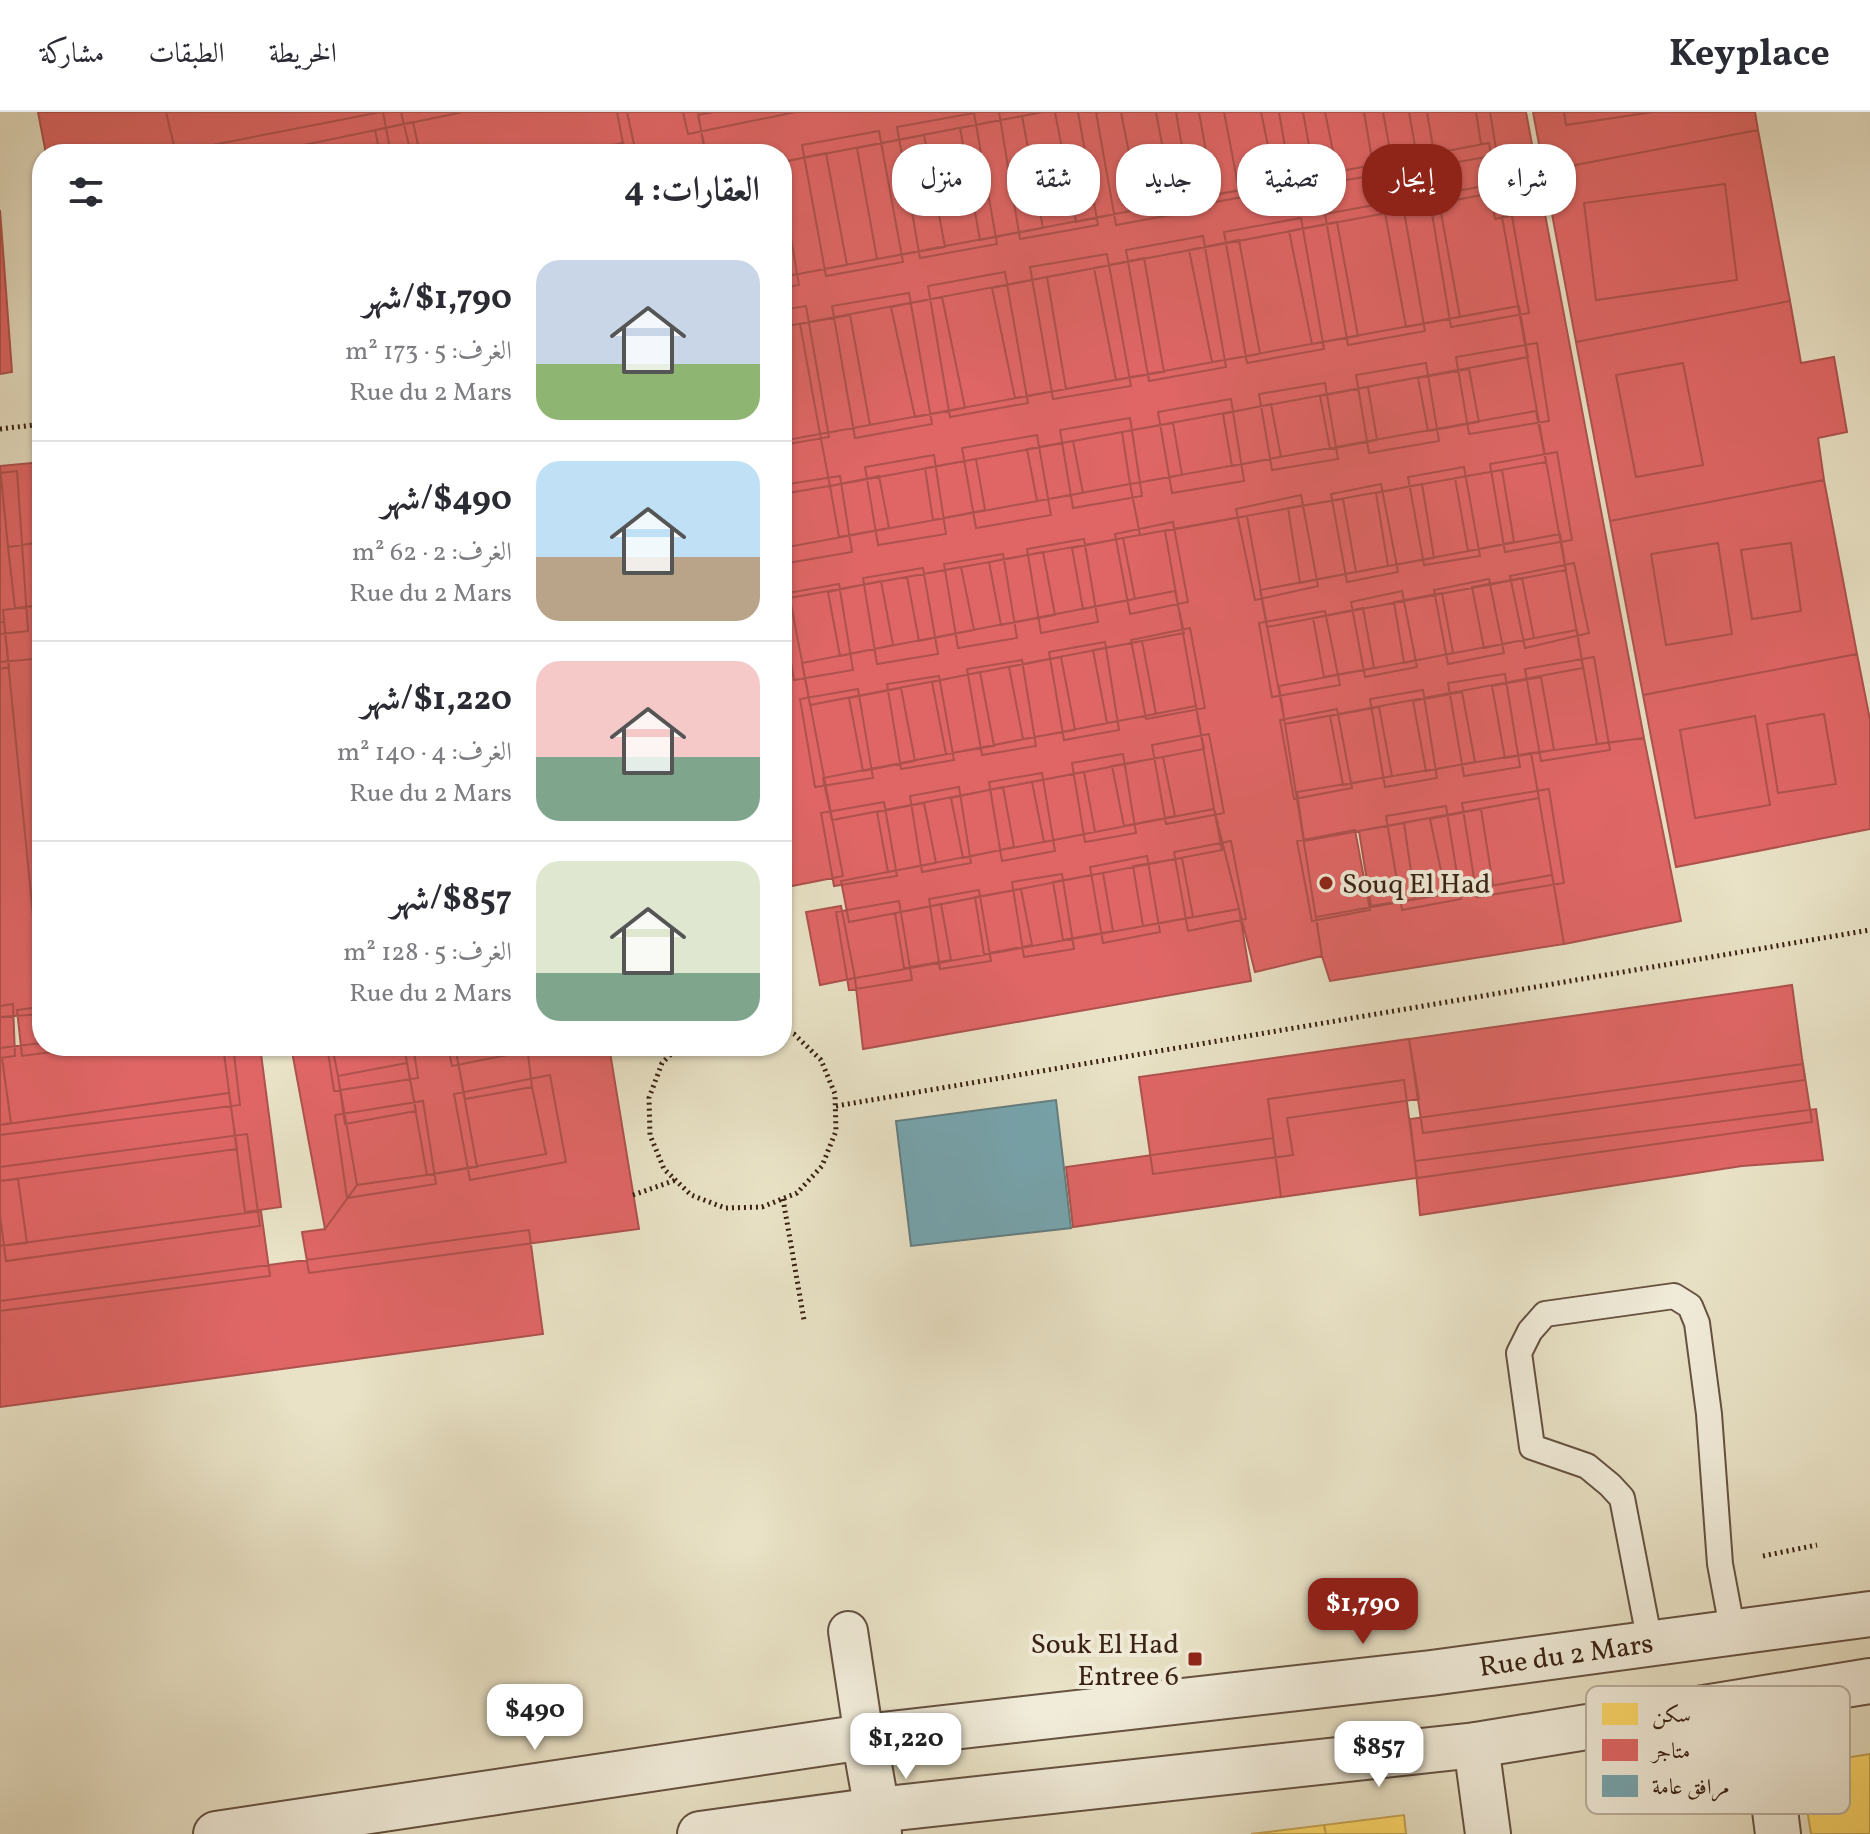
<!DOCTYPE html>
<html lang="ar">
<meta charset="utf-8">
<style>
body{margin:0;font-family:Vollkorn,Amiri,serif;background:#f7f7f7;color:#2b2b33;direction:rtl;height:100vh;display:flex;flex-direction:column;font-size:30px;white-space:nowrap}
*{box-sizing:border-box;margin:0}
p{font-size:26px;color:#7c7c81}
.icon{flex:none;width:44px;height:44px;fill:none;stroke:currentColor;stroke-width:2;stroke-linecap:round;stroke-linejoin:round}
.map{position:relative;flex:1;overflow:hidden;direction:ltr}
.drawer{position:absolute;left:32px;top:32px;width:760px;height:912px;display:flex;flex-direction:column;background:#fff;border-radius:32px;box-shadow:0 2px 6px #0004;direction:rtl}
.drawer>*{flex:none}
.guide{position:absolute;left:816px;top:32px;width:760px;height:72px;direction:rtl;display:flex;gap:16px}
.price{position:absolute;translate:-50% -68px;padding:0 18px;border-radius:16px;background:#fff;color:#222;font-size:26px;line-height:52px;filter:drop-shadow(0 2px 4px #0008)}
.price::after{content:'';position:absolute;left:50%;top:48px;width:24px;height:18px;margin-left:-12px;background:inherit;clip-path:polygon(0 0,100% 0,50% 100%)}
.price.active{background:#8f2418;color:#fff}
ul{padding:0;list-style:none}
li{display:flex;align-items:center;gap:24px;height:200px;padding:0 32px}
li+li{border-top:2px solid #e1e1e2}
li span{display:grid;place-items:center;flex:none;width:224px;height:160px;border-radius:24px;color:#555}
li>.icon{margin-inline-start:auto}
span .icon{width:96px;height:96px;fill:#fffc;stroke-width:1}
li b{font-size:34px}
h2{display:flex;justify-content:space-between;align-items:center;height:96px;padding:0 32px;font-size:34px}
.pill{padding:0 28px;border-radius:32px;background:#fff;box-shadow:0 2px 6px #0004;font-size:28px;line-height:72px}
.pill.active{background:#8f2418;color:#fff}
header{display:flex;align-items:center;gap:48px;box-sizing:border-box;height:112px;padding:0 40px;background:#fff;border-bottom:2px solid #e1e1e2}
header strong{font-size:38px}
nav{display:flex;gap:44px;margin-inline-start:auto;font-size:28px}
.map>svg:first-child{display:block}
.homes{fill:#ffd966;stroke:#c4a24d;stroke-width:2}
.shops{fill:#e06666;stroke:#ae524d;stroke-width:2}
.public{fill:#76a5af;stroke:#647e80;stroke-width:2}
.lines{fill:none;stroke-linecap:round;stroke-linejoin:round}
.service-casing{stroke:#655240;stroke-width:28}
.pedestrian-casing{stroke:#655240;stroke-width:42}
.minor-casing{stroke:#655240;stroke-width:48}
.tertiary-casing{stroke:#655240;stroke-width:48}
.path{stroke:#392213;stroke-width:5;stroke-dasharray:2 4;stroke-linecap:butt}
.service{stroke:#f1ecda;stroke-width:24}
.pedestrian{stroke:#f1ecda;stroke-width:38}
.minor{stroke:#f1ecda;stroke-width:44}
.tertiary{stroke:#f1ecda;stroke-width:44}
.poi-dot{fill:#8f2418;stroke:#f1ecda;stroke-width:3}
.labels{text-anchor:middle;stroke-width:8;stroke-linejoin:round;paint-order:stroke}
.poi-label{font-size:28px;fill:#392213;stroke:#f1ecda;text-anchor:start}
.street-label{font-size:28px;fill:#392213;stroke:#f1ecda}
.key{fill:#f1ecda;stroke:#baaf9e;stroke-width:2}
.key-label{font-size:22px;fill:#392213}
</style>
<header>
<strong>Keyplace</strong>
<nav><a>الخريطة</a><a>الطبقات</a><a>مشاركة</a></nav>
</header>
<div class="map">
<svg width="1870" height="1722" viewBox="0 0 1870 1722">
<rect width="100%" height="100%" fill="#e9e2c6"/>
<filter id="stains"><feTurbulence type="fractalNoise" baseFrequency=".0025" numOctaves="4"/><feColorMatrix values="0 0 0 0 .2 0 0 0 0 .09 0 0 0 0 .02 0 0 0 .5 -.17"/></filter>
<radialGradient id="worn" r=".72"><stop offset=".6" stop-color="#630" stop-opacity="0"/><stop offset="1" stop-color="#630" stop-opacity=".3"/></radialGradient>
<path class="homes" d="M 1870,1642 L 1870,1722 L 1811,1722 L 1800,1653 Z
M 1404,1703 L 1406,1722 L 1326,1722 L 1324,1713 Z
M 1324,1713 L 1326,1722 L 1251,1722 Z"/>
<path class="shops" d="M 38,0 L 166,0 L 176,42 L 46,42 Z
M 166,0 L 463,0 L 260,42 L 176,42 Z
M 383,0 L 391,42 L 166,42 L 381,0 Z
M 401,0 L 627,0 L 635,37 L 614,42 L 411,42 Z
M 617,0 L 698,0 L 705,42 L 625,42 Z
M 683,0 L 796,0 L 688,22 Z
M 714,0 L 1043,0 L 782,50 L 782,42 L 706,42 L 698,3 Z
M 999,0 L 1078,0 L 1098,113 L 1020,127 Z
M 1055,0 L 1121,0 L 1140,97 L 1076,110 Z
M 1096,0 L 1176,0 L 1193,99 L 1116,113 Z
M 1156,0 L 1224,0 L 1239,78 L 1173,91 Z
M 1199,0 L 1279,0 L 1292,76 L 1215,90 Z
M 1261,0 L 1325,0 L 1337,59 L 1276,72 Z
M 1303,0 L 1383,0 L 1394,60 L 1316,73 Z
M 1364,0 L 1427,0 L 1434,41 L 1373,53 Z
M 1409,0 L 1490,0 L 1497,43 L 1419,57 Z
M 1476,0 L 1526,0 L 1544,97 L 1495,107 L 1490,81 L 1498,80 L 1489,31 L 1481,32 Z
M 1533,0 L 1755,0 L 1758,18 L 1544,59 Z
M 1564,0 L 1653,0 L 1566,13 Z
M 974,1 L 997,132 L 920,146 L 897,15 Z
M 1022,4 L 1043,116 L 980,128 L 960,16 Z
M 413,10 L 420,42 L 380,42 L 375,18 Z
M 1758,18 L 1790,189 L 1576,230 L 1544,59 Z
M 879,19 L 903,150 L 826,164 L 802,33 Z
M 924,23 L 945,135 L 877,147 L 857,36 Z
M 623,31 L 625,42 L 569,42 Z
M 1489,31 L 1498,80 L 782,215 L 782,165 Z
M 826,41 L 847,153 L 782,165 L 782,50 Z
M 1506,70 L 1529,201 L 1451,215 L 1429,84 Z
M 1725,72 L 1737,168 L 1596,188 L 1584,91 Z
M 782,73 L 799,173 L 782,176 Z
M 1402,88 L 1425,219 L 1348,233 L 1325,102 Z
M 1439,90 L 1460,205 L 1406,215 L 1385,101 Z
M 1544,97 L 1644,626 L 1597,632 L 1502,105 Z
M 0,98 L 12,260 L 0,262 Z
M 1301,106 L 1324,237 L 1247,251 L 1224,120 Z
M 1337,110 L 1358,224 L 1312,232 L 1289,119 Z
M 1203,124 L 1226,255 L 1149,269 L 1126,138 Z
M 1239,128 L 1260,242 L 1212,250 L 1189,138 Z
M 1107,142 L 1131,274 L 1053,287 L 1030,155 Z
M 1144,146 L 1164,260 L 1116,268 L 1094,156 Z
M 1005,160 L 1028,291 L 950,305 L 928,174 Z
M 1047,165 L 1066,277 L 1015,286 L 992,176 Z
M 909,181 L 932,312 L 855,326 L 832,194 Z
M 942,185 L 965,296 L 915,305 L 891,195 Z
M 1790,189 L 1801,251 L 1834,245 L 1847,320 L 1818,326 L 1824,368 L 1610,409 L 1576,230 Z
M 806,194 L 829,325 L 782,333 L 782,198 Z
M 1519,194 L 1528,245 L 830,374 L 820,322 Z
M 850,203 L 870,313 L 820,322 L 800,212 Z
M 1537,231 L 1549,309 L 1469,322 L 1456,245 Z
M 1426,251 L 1439,329 L 1369,341 L 1356,263 Z
M 1683,251 L 1703,353 L 1636,365 L 1616,263 Z
M 1469,257 L 1479,310 L 1428,319 L 1418,266 Z
M 1325,271 L 1338,347 L 1272,358 L 1259,282 Z
M 1368,275 L 1377,328 L 1330,337 L 1320,284 Z
M 1231,287 L 1244,369 L 1172,381 L 1158,300 Z
M 1271,292 L 1281,345 L 1232,354 L 1223,302 Z
M 1536,299 L 1546,350 L 1140,423 L 1130,372 Z
M 1130,306 L 1142,384 L 1073,396 L 1060,318 Z
M 1173,311 L 1182,363 L 1130,372 L 1122,320 Z
M 820,322 L 830,374 L 782,382 L 782,329 Z
M 1037,323 L 1051,403 L 976,416 L 962,336 Z
M 1073,329 L 1083,381 L 1037,389 L 1027,337 Z
M 1557,340 L 1572,428 L 1505,440 L 1490,352 Z
M 934,343 L 946,422 L 878,433 L 865,355 Z
M 976,347 L 985,398 L 933,408 L 925,356 Z
M 42,350 L 42,430 L 8,435 L 0,354 Z
M 1464,355 L 1480,444 L 1424,453 L 1408,365 Z
M 1502,358 L 1514,430 L 1468,439 L 1455,366 Z
M 17,359 L 28,519 L 0,522 L 0,361 Z
M 840,364 L 852,440 L 782,452 L 782,373 Z
M 879,364 L 889,416 L 839,425 L 830,374 Z
M 1824,368 L 1857,542 L 1643,583 L 1610,409 Z
M 1130,372 L 1140,423 L 789,486 L 782,436 Z
M 1381,372 L 1398,460 L 1347,470 L 1331,382 Z
M 1422,372 L 1434,446 L 1388,454 L 1376,381 Z
M 1301,383 L 1318,474 L 1255,488 L 1236,397 Z
M 1343,387 L 1356,460 L 1300,471 L 1288,396 Z
M 1247,404 L 1285,612 L 1322,844 L 1255,860 L 1214,697 L 1165,419 Z
M 1173,410 L 1188,490 L 1130,502 L 1115,422 Z
M 1560,422 L 1566,458 L 1267,515 L 1260,478 Z
M 1123,426 L 1135,487 L 1083,497 L 1072,436 Z
M 1084,427 L 1098,510 L 1041,521 L 1027,437 Z
M 42,430 L 42,493 L 15,496 L 8,435 Z
M 1718,431 L 1732,522 L 1666,533 L 1651,442 Z
M 1791,431 L 1801,499 L 1752,507 L 1741,438 Z
M 1043,440 L 1055,503 L 1001,513 L 989,450 Z
M 1003,442 L 1017,526 L 958,536 L 944,452 Z
M 782,445 L 843,764 L 782,776 Z
M 1574,451 L 1589,521 L 1525,536 L 1510,464 Z
M 961,455 L 974,518 L 919,529 L 907,465 Z
M 923,456 L 938,542 L 877,552 L 863,466 Z
M 1522,466 L 1534,526 L 1484,536 L 1472,475 Z
M 1489,467 L 1504,541 L 1448,552 L 1434,478 Z
M 881,469 L 893,533 L 840,544 L 828,480 Z
M 839,472 L 853,558 L 794,568 L 782,496 L 782,482 Z
M 1175,479 L 1184,521 L 810,593 L 802,551 Z
M 1402,479 L 1417,555 L 1365,565 L 1351,490 Z
M 1442,481 L 1453,541 L 1404,551 L 1394,490 Z
M 42,493 L 42,895 L 3,498 Z
M 1363,496 L 1374,556 L 1324,565 L 1313,506 Z
M 1325,499 L 1340,573 L 1272,585 L 1259,511 Z
M 0,510 L 4,510 L 9,555 L 0,557 Z
M 1190,516 L 1205,596 L 1146,607 L 1131,528 Z
M 1577,518 L 1583,556 L 1285,612 L 1279,574 Z
M 1142,529 L 1156,602 L 1107,611 L 1093,538 Z
M 1105,530 L 1119,618 L 1064,628 L 1049,540 Z
M 1857,542 L 1870,608 L 1870,717 L 1676,755 L 1643,583 Z
M 1061,545 L 1075,618 L 1023,627 L 1009,555 Z
M 1594,545 L 1610,638 L 1541,649 L 1525,557 Z
M 33,547 L 42,663 L 42,902 L 0,905 L 0,550 Z
M 1022,548 L 1036,634 L 982,643 L 967,557 Z
M 980,560 L 994,634 L 946,642 L 932,570 Z
M 1505,562 L 1520,655 L 1464,664 L 1448,571 Z
M 939,564 L 954,648 L 901,657 L 887,572 Z
M 1541,565 L 1554,638 L 1505,646 L 1492,574 Z
M 901,576 L 915,649 L 863,659 L 849,586 Z
M 858,577 L 873,666 L 815,675 L 800,587 Z
M 1423,578 L 1437,666 L 1385,675 L 1370,587 Z
M 1462,580 L 1475,650 L 1426,659 L 1413,589 Z
M 1196,594 L 1204,637 L 832,708 L 823,666 Z
M 1379,595 L 1392,664 L 1343,673 L 1330,604 Z
M 1337,597 L 1352,676 L 1294,687 L 1280,608 Z
M 1824,602 L 1836,672 L 1778,681 L 1767,612 Z
M 1755,604 L 1770,693 L 1695,706 L 1680,618 Z
M 1209,622 L 1224,701 L 1166,712 L 1152,633 Z
M 1644,626 L 1681,809 L 1564,832 L 1531,641 Z
M 1531,641 L 1539,686 L 1304,729 L 1297,680 Z
M 1123,642 L 1136,721 L 1085,730 L 1072,651 Z
M 1163,645 L 1175,704 L 1124,714 L 1112,654 Z
M 1084,660 L 1095,720 L 1044,730 L 1032,670 Z
M 1042,661 L 1055,739 L 1002,749 L 989,670 Z
M 959,675 L 971,751 L 922,760 L 910,684 Z
M 1003,675 L 1014,735 L 963,746 L 951,686 Z
M 1549,677 L 1564,771 L 1477,785 L 1462,691 Z
M 884,690 L 897,764 L 834,774 L 821,701 Z
M 924,691 L 936,751 L 888,760 L 877,700 Z
M 1446,694 L 1461,787 L 1402,798 L 1386,704 Z
M 1214,697 L 1222,738 L 849,810 L 841,769 Z
M 1481,697 L 1493,773 L 1446,782 L 1430,707 Z
M 1404,711 L 1415,787 L 1371,794 L 1359,719 Z
M 1355,718 L 1370,798 L 1312,809 L 1297,729 Z
M 1231,729 L 1246,807 L 1188,819 L 1174,740 Z
M 1147,744 L 1160,820 L 1103,831 L 1090,755 Z
M 1182,746 L 1193,805 L 1143,814 L 1133,754 Z
M 1103,761 L 1113,819 L 1063,828 L 1053,770 Z
M 1062,762 L 1074,837 L 1024,845 L 1012,770 Z
M 1552,763 L 1564,832 L 1330,869 L 1322,844 L 1316,805 Z
M 1021,777 L 1032,833 L 984,842 L 975,785 Z
M 979,778 L 991,849 L 940,857 L 929,787 Z
M 899,789 L 912,868 L 849,878 L 836,800 Z
M 941,792 L 951,848 L 904,856 L 895,801 Z
M 841,794 L 855,866 L 820,873 L 806,800 Z
M 1239,797 L 1251,869 L 863,937 L 855,866 Z
M 1792,873 L 1805,968 L 1423,1021 L 1409,927 Z
M 13,892 L 15,944 L 0,946 L 0,894 Z
M 42,895 L 42,934 L 98,934 L 22,944 L 17,898 Z
M 1409,927 L 1419,987 L 1287,1006 L 1293,1043 L 1153,1062 L 1139,965 Z
M 42,931 L 42,934 L 233,934 L 240,993 L 0,1023 L 0,936 Z
M 223,934 L 260,934 L 281,1095 L 245,1100 Z
M 291,934 L 332,934 L 338,964 L 357,1073 L 325,1117 Z
M 327,934 L 413,934 L 418,966 L 334,979 Z
M 404,934 L 455,934 L 477,1055 L 427,1063 Z
M 448,934 L 542,934 L 542,936 L 452,954 Z
M 486,934 L 527,934 L 532,975 L 465,987 L 456,939 Z
M 527,934 L 609,934 L 639,1117 L 309,1161 L 302,1120 L 325,1117 L 357,1073 L 427,1063 L 546,1042 L 532,975 Z
M 0,946 L 2,946 L 11,1011 L 0,1013 Z
M 407,951 L 416,999 L 345,1012 L 338,964 Z
M 1803,952 L 1812,1010 L 1417,1066 L 1410,1007 Z
M 550,963 L 566,1050 L 470,1068 L 454,982 Z
M 1404,968 L 1417,1066 L 1281,1085 L 1268,987 Z
M 229,981 L 237,1037 L 0,1069 L 0,1013 Z
M 423,989 L 436,1072 L 347,1086 L 335,1003 Z
M 1816,997 L 1823,1048 L 1742,1054 L 1420,1103 L 1415,1049 Z
M 247,1022 L 260,1114 L 6,1149 L 0,1104 L 0,1055 Z
M 1273,1026 L 1281,1085 L 1073,1115 L 1066,1055 Z
M 18,1067 L 27,1131 L 0,1134 L 0,1069 Z
M 261,1099 L 270,1164 L 0,1199 L 0,1134 Z
M 529,1118 L 543,1222 L 0,1295 L 0,1189 Z"/>
<path class="public" d="M 1056,988 L 1071,1116 L 911,1134 L 896,1009 Z"/>
<g class="lines">
<defs>
<path id="service" d="M 1650,1531 L 1622,1386 L 1610,1373 L 1587,1354 L 1532,1335 L 1519,1241 L 1530,1219 L 1545,1202 L 1674,1184 L 1690,1194 L 1697,1211 L 1709,1302 L 1720,1452 L 1733,1521"/>
<path id="pedestrian" d="M 848,1519 L 864,1625"/>
<path id="minor" d="M 1761,1588 L 1778,1722
M 864,1625 L 877,1698 L 879,1722
M 1476,1633 L 1488,1722"/>
<path id="tertiary" d="M 216,1722 L 864,1625 L 1431,1561 L 1870,1502
M 700,1722 L 877,1698 L 1476,1633 L 1870,1569"/>
</defs>
<use href="#service" class="service-casing"/>
<use href="#pedestrian" class="pedestrian-casing"/>
<use href="#minor" class="minor-casing"/>
<use href="#tertiary" class="tertiary-casing"/>
<path class="path" d="M 0,317 L 42,312
M 679,934 L 662,951 L 649,986 L 650,1023 L 664,1057 L 691,1083 L 725,1096 L 762,1095 L 797,1081 L 822,1054 L 836,1019 L 835,982 L 821,948 L 794,922 L 782,918
M 836,994 L 1870,818
M 633,1083 L 676,1068
M 783,1087 L 804,1208
M 1763,1444 L 1817,1433"/>
<use href="#service" class="service"/>
<use href="#pedestrian" class="pedestrian"/>
<use href="#minor" class="minor"/>
<use href="#tertiary" class="tertiary"/>
</g>
<g class="poi-dot">
<circle cx="1326" cy="771" r="8"/>
<rect x="1187" y="1539" width="16" height="16" rx="4"/>
</g>
<g class="labels">
<g class="poi-label">
<text x="1342" y="781">Souq El Had</text>
<text x="1179" y="1541" text-anchor="end">Souk El Had<tspan x="1179" dy="32">Entree 6</tspan></text>
</g>
<g class="street-label">
<text transform="translate(1566 1542) rotate(-8)" y="10">Rue du 2 Mars</text>
</g>
</g>
<rect x="1586" y="1574" width="264" height="128" rx="12" class="key"/>
<rect x="1602" y="1591" width="36" height="22" fill="#ffd966"/>
<rect x="1602" y="1627" width="36" height="22" fill="#e06666"/>
<rect x="1602" y="1663" width="36" height="22" fill="#76a5af"/>
<g class="key-label">
<text x="1652" y="1610">سكن</text>
<text x="1652" y="1646">متاجر</text>
<text x="1652" y="1682">مرافق عامة</text>
</g>
<rect width="100%" height="100%" filter="url(#stains)"/>
<rect width="100%" height="100%" fill="url(#worn)"/>
</svg>
<b class="price active" style="left:1363px;top:1534px">$1,790</b>
<b class="price" style="left:535px;top:1640px">$490</b>
<b class="price" style="left:906px;top:1669px">$1,220</b>
<b class="price" style="left:1379px;top:1677px">$857</b>
<div class="guide">
<a class="pill">شراء</a>
<a class="pill active">إيجار</a>
<a class="pill">تصفية</a>
<a class="pill">جديد</a>
<a class="pill">شقة</a>
<a class="pill">منزل</a>
</div>
<section class="drawer">
<h2>العقارات: 4<svg class="icon" aria-label="filters" viewBox="0 0 24 24"><path d="M4 7h16M4 17h16"/><circle cx="9" cy="7" r="2"/><circle cx="15" cy="17" r="2"/></svg></h2>
<ul>
<li><span style="background:linear-gradient(#c9d6e8 65%,#8fb573 0)"><svg class="icon" aria-label="home" viewBox="0 0 24 24"><path d="M3 11l9-7 9 7M6 9v11h12V9"/></svg></span><div><b>$1,790/شهر</b><p>الغرف: 5 · 173 m²</p><p>Rue du 2 Mars</p></div></li>
<li><span style="background:linear-gradient(#bfe0f5 60%,#b9a48a 0)"><svg class="icon" aria-label="home" viewBox="0 0 24 24"><path d="M3 11l9-7 9 7M6 9v11h12V9"/></svg></span><div><b>$490/شهر</b><p>الغرف: 2 · 62 m²</p><p>Rue du 2 Mars</p></div></li>
<li><span style="background:linear-gradient(#f6c9c9 60%,#7fa58c 0)"><svg class="icon" aria-label="home" viewBox="0 0 24 24"><path d="M3 11l9-7 9 7M6 9v11h12V9"/></svg></span><div><b>$1,220/شهر</b><p>الغرف: 4 · 140 m²</p><p>Rue du 2 Mars</p></div></li>
<li><span style="background:linear-gradient(#dfe7d0 70%,#7fa58c 0)"><svg class="icon" aria-label="home" viewBox="0 0 24 24"><path d="M3 11l9-7 9 7M6 9v11h12V9"/></svg></span><div><b>$857/شهر</b><p>الغرف: 5 · 128 m²</p><p>Rue du 2 Mars</p></div></li>
</ul>
</section>
</div>
